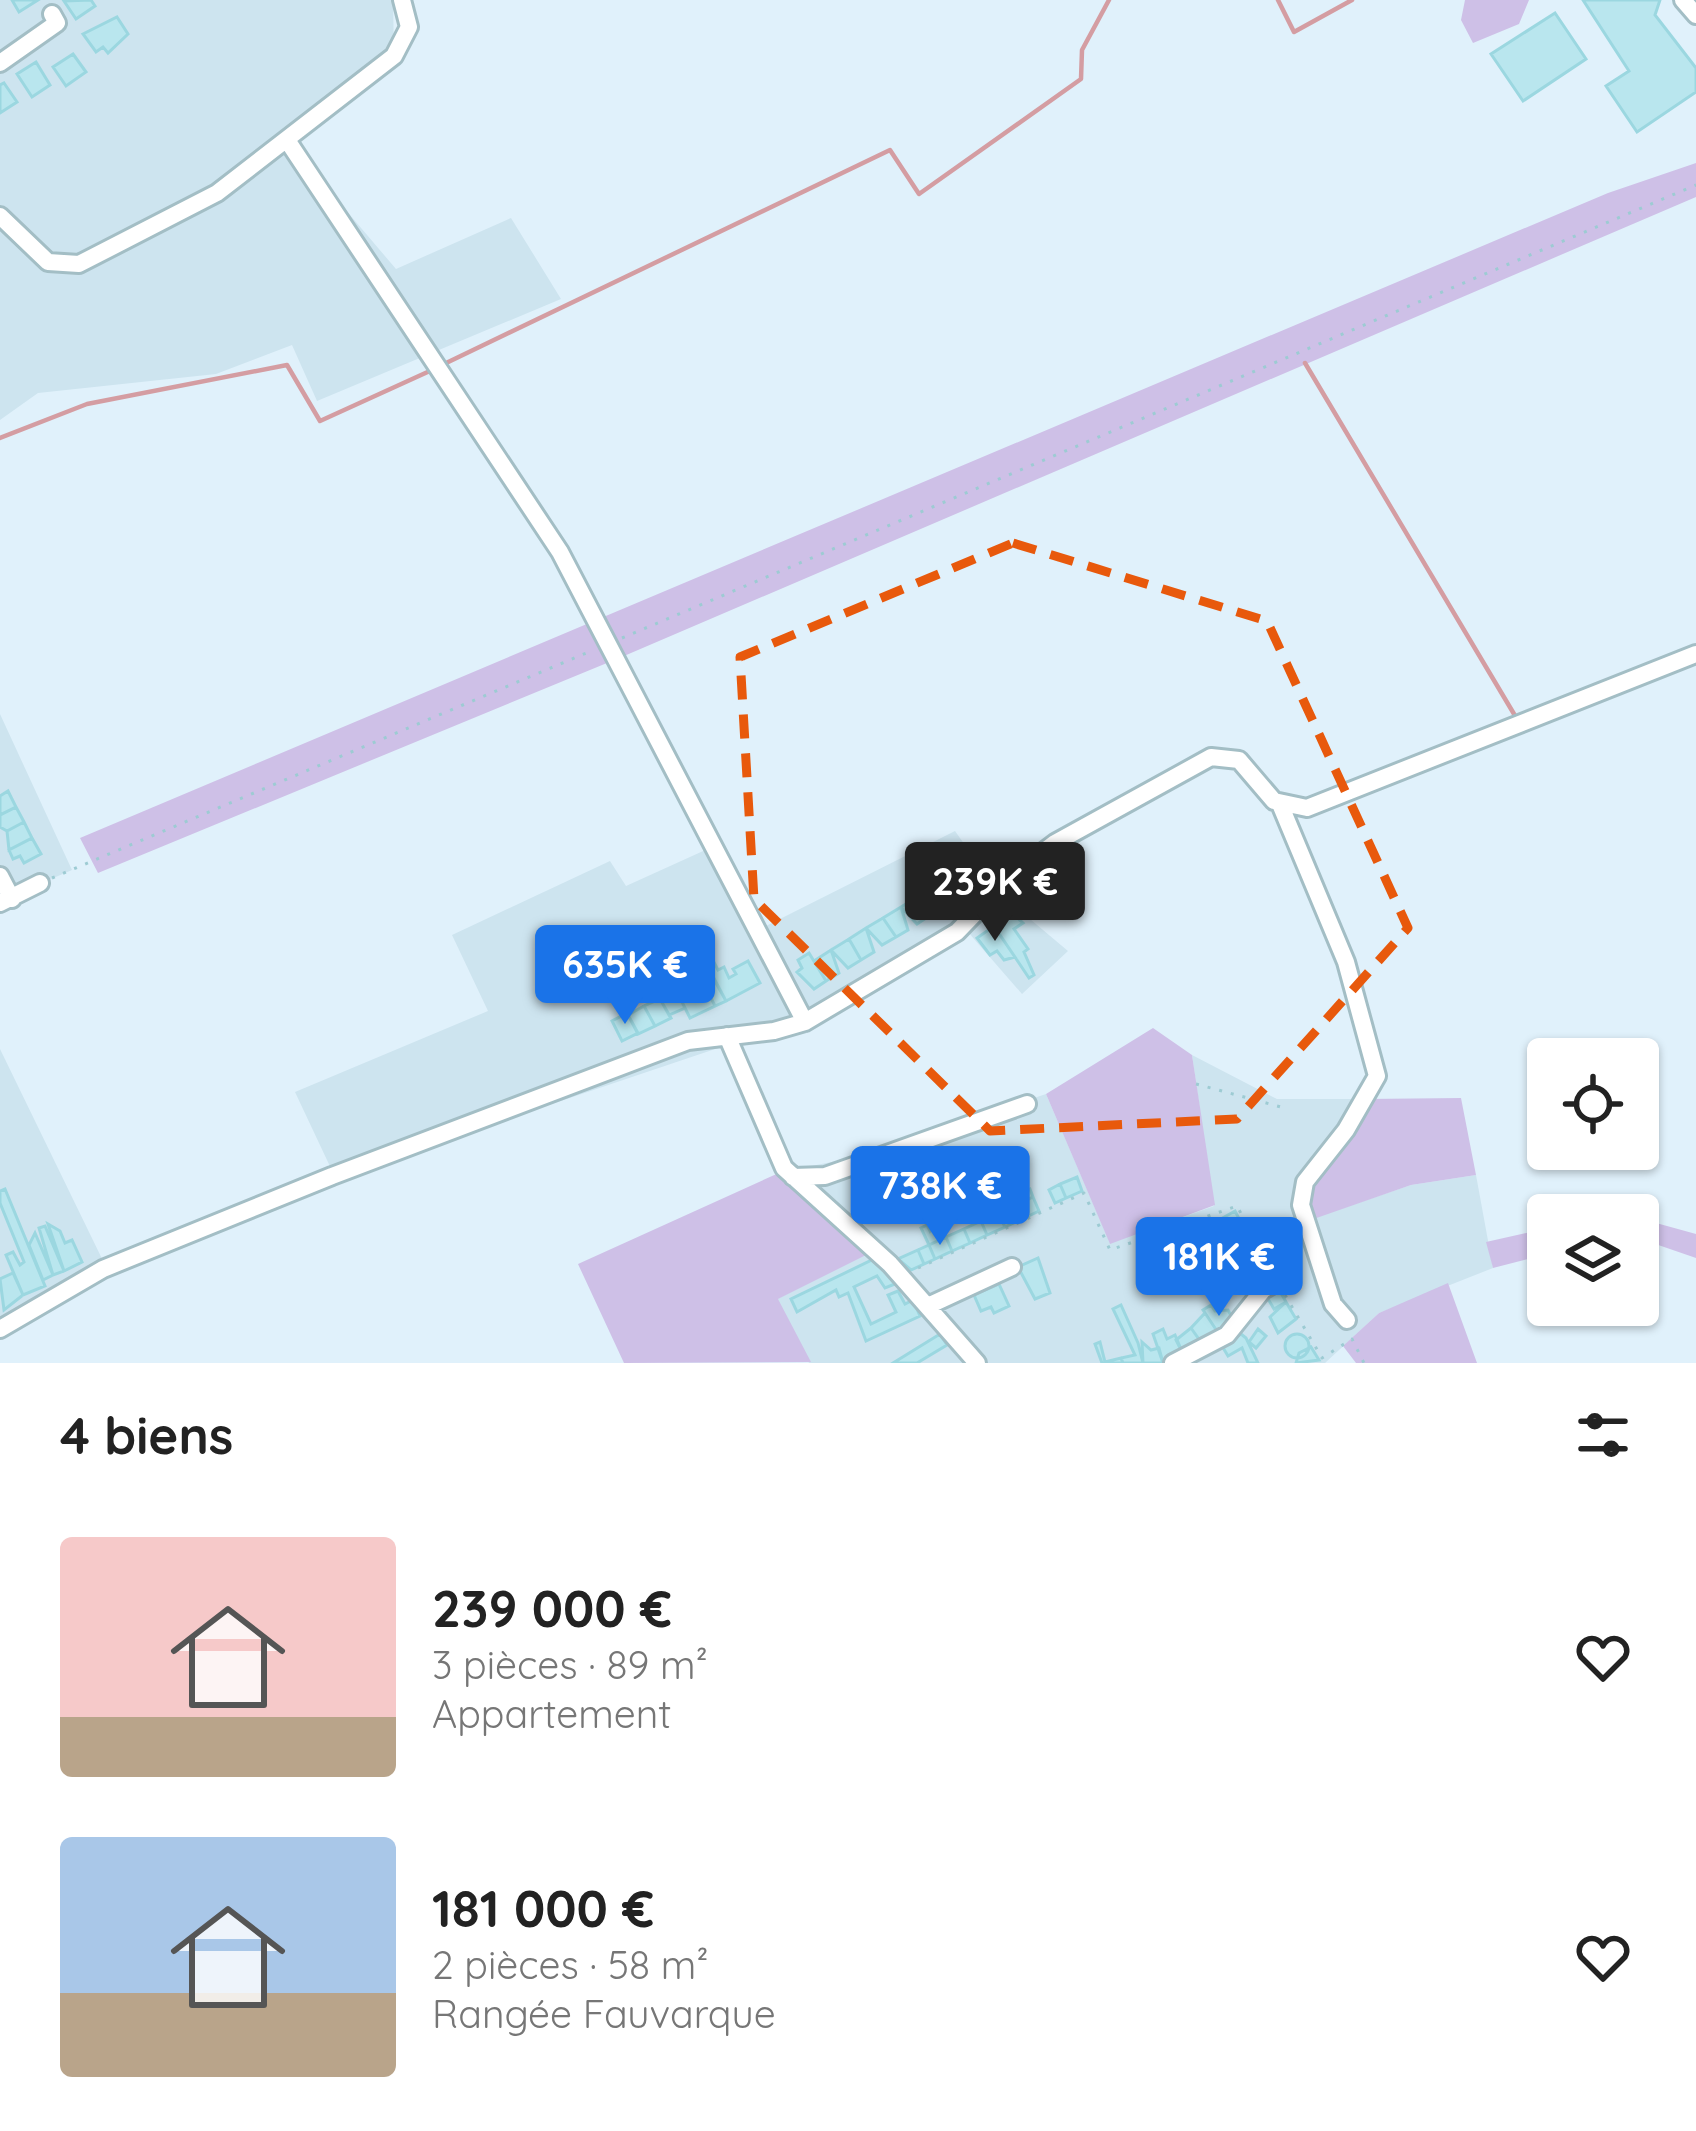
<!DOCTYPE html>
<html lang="fr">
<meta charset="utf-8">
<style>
body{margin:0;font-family:Quicksand,sans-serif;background:#f6f6f6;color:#222;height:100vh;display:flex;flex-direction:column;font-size:45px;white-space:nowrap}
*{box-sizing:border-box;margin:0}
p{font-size:39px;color:#767676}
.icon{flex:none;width:66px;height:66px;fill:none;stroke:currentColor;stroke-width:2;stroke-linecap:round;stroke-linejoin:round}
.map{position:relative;height:1363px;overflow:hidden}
.side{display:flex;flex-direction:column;background:#fff;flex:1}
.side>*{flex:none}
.controls{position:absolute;left:1527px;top:1038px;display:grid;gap:24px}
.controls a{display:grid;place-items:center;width:132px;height:132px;border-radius:12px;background:#fff;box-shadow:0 3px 9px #0004;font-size:60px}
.price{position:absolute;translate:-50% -102px;padding:0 27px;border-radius:12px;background:#1a73e8;color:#fff;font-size:39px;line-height:78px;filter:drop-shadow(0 3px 6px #0008)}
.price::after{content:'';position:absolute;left:50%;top:72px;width:36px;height:27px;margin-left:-18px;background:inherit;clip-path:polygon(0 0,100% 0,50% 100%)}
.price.active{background:#222;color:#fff}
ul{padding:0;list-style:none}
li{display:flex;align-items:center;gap:36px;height:300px;padding:0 60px}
li span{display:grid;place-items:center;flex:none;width:336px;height:240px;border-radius:12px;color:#555}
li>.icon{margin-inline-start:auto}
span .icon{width:144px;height:144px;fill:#fffc;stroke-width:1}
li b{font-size:51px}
h2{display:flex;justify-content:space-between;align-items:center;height:144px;padding:0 60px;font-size:51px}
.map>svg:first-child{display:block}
.residential{fill:#cde4ef}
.green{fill:#cec0e7}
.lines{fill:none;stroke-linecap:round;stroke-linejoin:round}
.stream{stroke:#d49da2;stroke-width:4.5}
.building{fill:#b9e6ee;stroke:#9bd7e0;stroke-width:3}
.minor-casing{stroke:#a3bec5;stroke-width:22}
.path{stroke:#9dcbd3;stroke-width:3;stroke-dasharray:3 9;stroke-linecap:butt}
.minor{stroke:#fff;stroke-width:16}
.marked{fill:none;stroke:#e8590c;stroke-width:9;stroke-dasharray:24 15;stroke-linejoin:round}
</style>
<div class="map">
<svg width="1696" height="1363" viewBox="0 0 1696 1363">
<rect width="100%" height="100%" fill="#e0f1fb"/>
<path class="residential" d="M 0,0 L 393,0 L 394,56 L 287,141 L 396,269 L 511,218 L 561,299 L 317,401 L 292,345 L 216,374 L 38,393 L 0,420 Z
M 0,714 L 72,870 L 0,901 Z
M 955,831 L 999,893 L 1068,951 L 1022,994 L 968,932 L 882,989 L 802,1030 L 730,1044 L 335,1177 L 295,1092 L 488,1011 L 452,935 L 610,861 L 626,886 L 712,847 L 756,931 Z
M 0,1049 L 106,1267 L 0,1322 Z
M 1192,1055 L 1277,1099 L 1365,1099 L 1305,1221 L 1411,1185 L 1476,1175 L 1493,1268 L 1379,1313 L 1325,1363 L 809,1363 L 777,1299 L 871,1251 L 781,1172 L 852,1158 L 1046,1094 L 1110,1243 L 1214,1206 Z"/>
<path class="green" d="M 1465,0 L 1529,0 L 1519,24 L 1473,43 L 1461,20 Z
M 1696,163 L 1696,197 L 624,656 L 98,873 L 80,838 L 1608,193 Z
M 1153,1028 L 1192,1055 L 1215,1205 L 1110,1244 L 1046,1094 Z
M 1461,1098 L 1476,1175 L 1411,1185 L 1305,1222 L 1305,1182 L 1365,1099 Z
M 781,1172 L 872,1252 L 778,1299 L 811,1362 L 624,1363 L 578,1264 Z
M 1638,1218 L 1696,1234 L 1696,1258 L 1638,1238 Z
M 1548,1228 L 1548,1254 L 1493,1268 L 1486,1242 Z
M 1448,1283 L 1477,1363 L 1356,1363 L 1343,1346 L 1379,1313 Z"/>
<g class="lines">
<path class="stream" d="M 1278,0 L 1294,32 L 1352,0
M 1305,363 L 1517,719
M 442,365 L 890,150 L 919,194 L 1081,79 L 1082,50 L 1109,0
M 0,438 L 87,404 L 287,365 L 320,421 L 432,370"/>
</g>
<path class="building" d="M 12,0 L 38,0 L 19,12 Z
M 91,0 L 95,6 L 76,19 L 64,1 Z
M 1583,0 L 1660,0 L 1655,15 L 1696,68 L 1696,92 L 1637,132 L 1606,86 L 1629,71 Z
M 1555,13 L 1586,59 L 1523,101 L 1491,54 Z
M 117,17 L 128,34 L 108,53 L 103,47 L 96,52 L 83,34 Z
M 73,54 L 86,72 L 66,86 L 53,67 Z
M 36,62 L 50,85 L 32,97 L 17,74 Z
M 4,83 L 17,102 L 0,113 L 0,85 Z
M 8,791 L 16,807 L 0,815 L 0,796 Z
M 16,807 L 24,822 L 7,831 L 0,827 L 0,815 Z
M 24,822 L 32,838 L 9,850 L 7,831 Z
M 32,838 L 41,854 L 24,863 L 20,856 L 13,859 L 9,850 Z
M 970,864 L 977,887 L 964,895 L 952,875 Z
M 952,875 L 964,895 L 952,902 L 936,885 Z
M 936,885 L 943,909 L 929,916 L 917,897 Z
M 917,897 L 929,916 L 917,924 L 901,907 Z
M 901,907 L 908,930 L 896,937 L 883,918 Z
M 1012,913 L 1023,923 L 1014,929 L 1028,949 L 1024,952 L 1034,975 L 1029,978 L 994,926 Z
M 883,918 L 896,937 L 882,945 L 866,928 Z
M 994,926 L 1015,957 L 1004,960 L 997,951 L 990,955 L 977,938 Z
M 866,928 L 874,952 L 861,960 L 849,939 Z
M 849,939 L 861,960 L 848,968 L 831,950 Z
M 706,947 L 718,970 L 724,967 L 729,978 L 736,974 L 733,969 L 748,961 L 760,983 L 726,1001 L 699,950 Z
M 831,950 L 839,973 L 826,981 L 814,961 Z
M 809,953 L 826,981 L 814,989 L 797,972 L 802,968 L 798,960 Z
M 705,963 L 726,1001 L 715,1006 L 696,968 Z
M 696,968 L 715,1006 L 690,1018 L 672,982 Z
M 675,988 L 685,1008 L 669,1015 L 659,997 Z
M 660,999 L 671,1018 L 655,1026 L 644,1006 Z
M 644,1006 L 655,1026 L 638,1034 L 628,1015 Z
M 627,1013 L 638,1033 L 622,1041 L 612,1021 Z
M 1077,1177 L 1082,1191 L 1066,1198 L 1060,1184 Z
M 1060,1184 L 1066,1198 L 1055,1203 L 1049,1190 Z
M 5,1189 L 45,1286 L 23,1295 L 6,1255 L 13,1252 L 20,1265 L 24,1262 L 0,1203 L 0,1191 Z
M 1030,1189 L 1033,1197 L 1018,1204 L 1015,1196 Z
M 1033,1197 L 1039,1211 L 1022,1219 L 1016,1205 Z
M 994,1203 L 998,1213 L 981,1221 L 977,1211 Z
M 1016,1205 L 1022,1219 L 1005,1227 L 998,1213 Z
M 1235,1211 L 1244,1228 L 1216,1241 L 1214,1236 L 1225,1230 L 1219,1220 Z
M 998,1213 L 1005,1227 L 987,1235 L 981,1221 Z
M 938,1220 L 946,1237 L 929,1245 L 921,1228 L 927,1225 L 930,1231 Z
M 981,1221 L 987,1235 L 970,1243 L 964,1229 Z
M 48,1224 L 60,1231 L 65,1243 L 72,1240 L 82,1262 L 64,1271 Z
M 45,1226 L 64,1271 L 53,1275 L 39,1228 Z
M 1244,1228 L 1254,1246 L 1232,1258 L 1240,1249 L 1237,1243 L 1228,1247 L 1224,1240 Z
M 964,1229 L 970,1243 L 952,1251 L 946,1237 Z
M 35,1233 L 53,1275 L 43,1280 L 29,1245 Z
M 946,1237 L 952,1251 L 935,1259 L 929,1245 Z
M 929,1245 L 935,1259 L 924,1264 L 918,1250 Z
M 1254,1246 L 1263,1262 L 1230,1288 L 1224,1277 L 1248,1264 L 1242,1253 Z
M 918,1250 L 924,1264 L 911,1270 L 898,1259 Z
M 876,1258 L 895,1284 L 885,1288 L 877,1276 L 854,1287 L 871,1324 L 896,1312 L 888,1295 L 898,1291 L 905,1304 L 913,1300 L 920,1316 L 866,1341 L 848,1293 L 839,1297 L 836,1290 L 797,1312 L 791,1299 Z
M 1038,1258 L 1050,1293 L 1035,1299 L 1018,1267 Z
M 1263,1262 L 1274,1280 L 1261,1286 L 1251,1268 Z
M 13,1273 L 23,1295 L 4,1310 L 0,1279 Z
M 999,1284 L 1009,1306 L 994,1313 L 991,1307 L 981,1311 L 974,1295 Z
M 1276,1284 L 1286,1302 L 1274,1309 L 1264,1292 Z
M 1286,1302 L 1296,1319 L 1278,1333 L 1270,1317 Z
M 1121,1305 L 1138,1343 L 1143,1363 L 1123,1363 L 1121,1358 L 1135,1355 L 1113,1309 Z
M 1211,1305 L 1215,1311 L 1228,1310 L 1235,1323 L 1219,1334 L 1203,1310 Z
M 1205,1313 L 1219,1334 L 1203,1345 L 1191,1328 Z
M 1191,1328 L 1203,1345 L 1183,1354 L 1176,1340 Z
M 1163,1329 L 1167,1339 L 1175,1335 L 1183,1354 L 1163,1363 L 1153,1334 Z
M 1258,1329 L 1266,1336 L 1256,1348 L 1249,1342 Z
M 940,1334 L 947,1345 L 917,1363 L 893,1363 Z
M 1241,1334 L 1246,1338 L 1258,1363 L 1248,1363 L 1242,1348 L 1228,1356 L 1222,1346 Z
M1285 1346a12 12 0 1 1 24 0a12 12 0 1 1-24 0Z
M 1100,1342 L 1105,1362 L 1121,1358 L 1123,1363 L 1102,1363 L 1095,1344 Z
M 1142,1342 L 1151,1350 L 1159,1348 L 1163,1363 L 1143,1363 Z
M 1311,1347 L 1319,1360 L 1296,1363 L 1299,1353 Z"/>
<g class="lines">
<defs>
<path id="minor" d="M 1683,0 L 1696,15
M 0,63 L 57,23 L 52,14
M 287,140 L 560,552 L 805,1022
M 0,216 L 48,262 L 79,264 L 217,193 L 394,56 L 409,27 L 402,0
M 1280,804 L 1346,962 L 1377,1076 L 1346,1130 L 1305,1182 L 1301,1205 L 1333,1304 L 1347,1320
M 0,876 L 12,899
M 0,903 L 40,883
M 727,1036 L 784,1168 L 890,1264 L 977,1363
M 793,1177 L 825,1176 L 1027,1104
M 930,1305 L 1012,1267
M 0,1329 L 103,1269 L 332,1176 L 688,1041 L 774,1031 L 805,1022 L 957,932 L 1010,877 L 1055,843 L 1211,757 L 1239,760 L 1274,801 L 1307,808 L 1696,654
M 1173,1363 L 1227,1335 L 1263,1290 L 1278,1281"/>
</defs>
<use href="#minor" class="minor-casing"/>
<path class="path" d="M 622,638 L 1696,185
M 52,878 L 591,651
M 1196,1084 L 1281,1107
M 918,1268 L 1084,1193 L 1110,1250 L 1237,1206 L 1269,1265
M 1285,1295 L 1322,1358 L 1352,1339 L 1364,1363"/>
<use href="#minor" class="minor"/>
</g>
<path class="marked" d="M 1013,543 L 1267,621 L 1408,928 L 1237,1119 L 990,1131 L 754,899 L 740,657 Z"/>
</svg>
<div class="controls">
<a><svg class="icon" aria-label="locate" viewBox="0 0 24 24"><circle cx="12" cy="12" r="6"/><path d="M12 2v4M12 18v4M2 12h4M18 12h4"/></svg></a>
<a><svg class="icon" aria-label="layers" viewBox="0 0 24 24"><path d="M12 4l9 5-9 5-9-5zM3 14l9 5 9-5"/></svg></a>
</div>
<b class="price active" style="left:995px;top:944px">239K €</b>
<b class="price" style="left:625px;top:1027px">635K €</b>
<b class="price" style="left:940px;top:1248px">738K €</b>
<b class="price" style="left:1219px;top:1319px">181K €</b>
</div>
<section class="side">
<h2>4 biens<svg class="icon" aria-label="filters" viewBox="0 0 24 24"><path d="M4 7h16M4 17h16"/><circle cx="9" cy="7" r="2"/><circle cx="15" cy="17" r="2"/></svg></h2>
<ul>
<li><span style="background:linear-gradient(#f6c9c9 75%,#b9a48a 0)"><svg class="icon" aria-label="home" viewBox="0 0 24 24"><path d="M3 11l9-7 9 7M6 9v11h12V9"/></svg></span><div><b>239 000 €</b><p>3 pièces · 89 m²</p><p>Appartement</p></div><svg class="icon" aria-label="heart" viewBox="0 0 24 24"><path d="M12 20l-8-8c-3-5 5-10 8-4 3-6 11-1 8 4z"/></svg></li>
<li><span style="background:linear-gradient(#a9c7e8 65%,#b9a48a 0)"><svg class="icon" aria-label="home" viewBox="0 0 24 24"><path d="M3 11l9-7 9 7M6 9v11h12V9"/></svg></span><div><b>181 000 €</b><p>2 pièces · 58 m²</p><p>Rangée Fauvarque</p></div><svg class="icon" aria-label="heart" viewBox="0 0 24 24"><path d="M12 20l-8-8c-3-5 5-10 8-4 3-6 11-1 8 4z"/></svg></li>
</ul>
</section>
